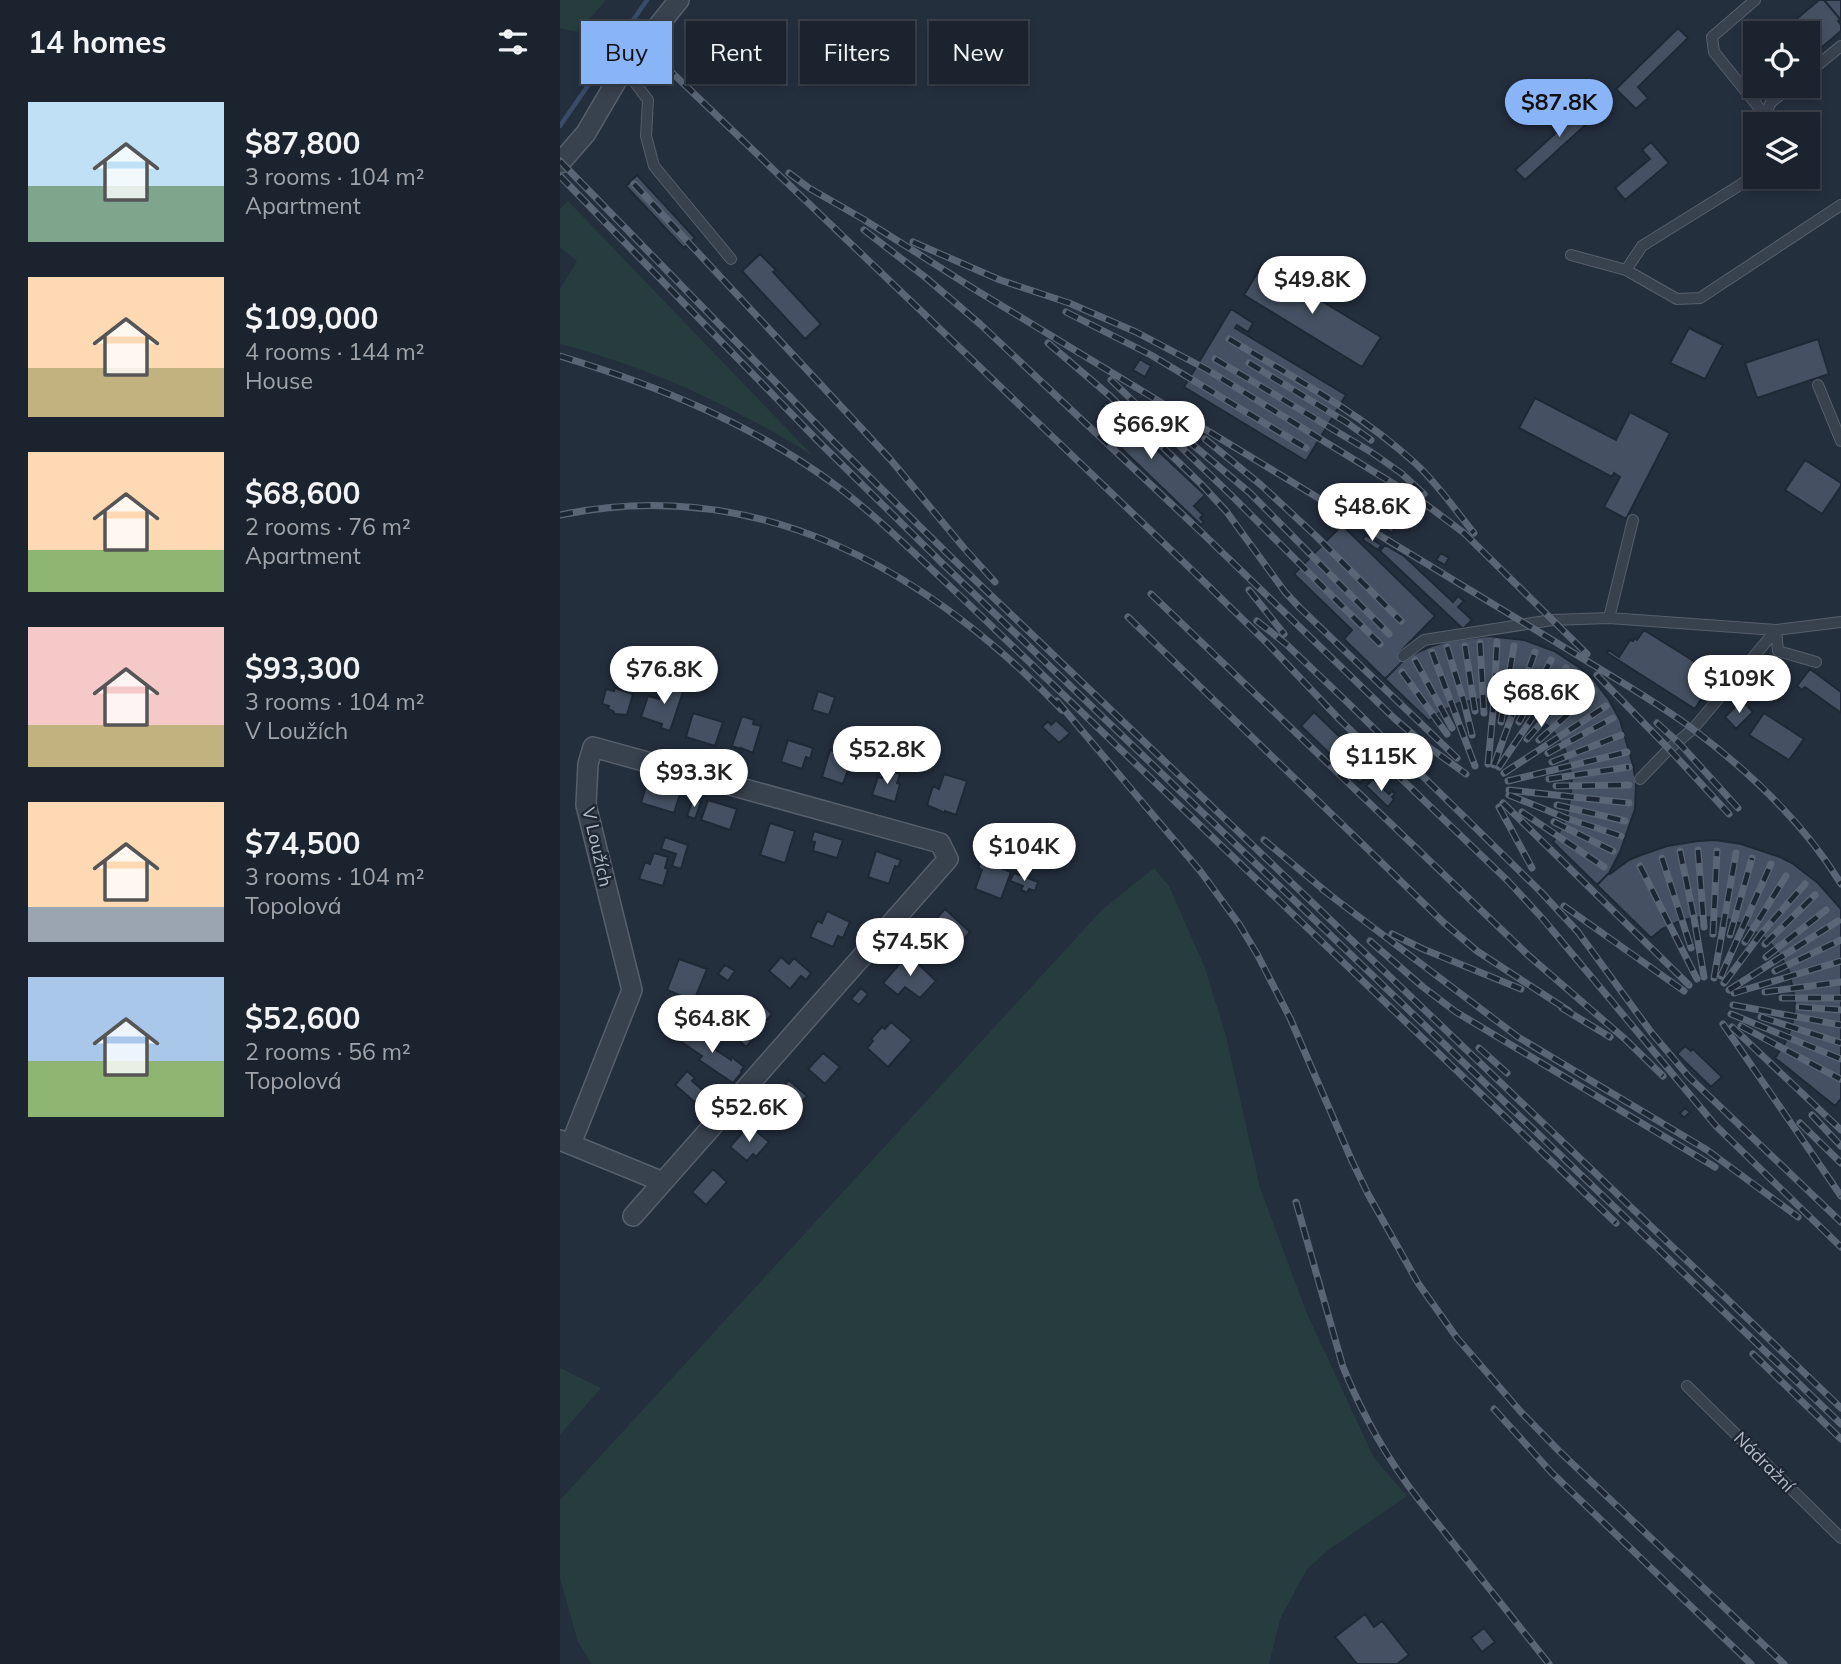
<!DOCTYPE html>
<meta charset="utf-8">
<style>
body{margin:0;font-family:Mulish,sans-serif;background:#282f3a;color:#f1f3f6;height:100vh;display:flex;flex-direction:column;font-size:26px;white-space:nowrap}
*{box-sizing:border-box;margin:0}
p{font-size:23px;color:#a0a4aa}
.icon{flex:none;width:38px;height:38px;fill:none;stroke:currentColor;stroke-width:2;stroke-linecap:round;stroke-linejoin:round}
.map{position:relative;flex:1;overflow:hidden}
.sheet{display:flex;flex-direction:column;background:#1b232e;width:560px}
.sheet>*{flex:none}
.guide{position:absolute;left:21px;top:21px;width:665px;height:63px;display:flex;gap:14px}
.controls{position:absolute;left:1183px;top:21px;display:grid;gap:14px}
.controls a{display:grid;place-items:center;width:77px;height:77px;border-radius:0px;background:#1b232e;box-shadow:0 4px 10px #0003,0 0 0 2px #39404a;font-size:35px}
.price{position:absolute;translate:-50% -60px;padding:0 16px;border-radius:24px;background:#fff;color:#222;font-size:23px;line-height:46px;filter:drop-shadow(0 2px 4px #0008)}
.price::after{content:'';position:absolute;left:50%;top:42px;width:21px;height:16px;margin-left:-10px;background:inherit;clip-path:polygon(0 0,100% 0,50% 100%)}
.price.on{background:#8ab4f8;color:#111}
ul{padding:0;list-style:none}
li{display:flex;align-items:center;gap:21px;height:175px;padding:0 28px}
li span{display:grid;place-items:center;flex:none;width:196px;height:140px;border-radius:0px;color:#555}
li>.icon{margin-inline-start:auto}
span .icon{width:84px;height:84px;fill:#fffc;stroke-width:1}
li b{font-size:30px}
h2{display:flex;justify-content:space-between;align-items:center;height:84px;padding:0 28px;font-size:30px}
.pill{padding:0 24px;border-radius:0px;background:#1b232e;box-shadow:0 4px 10px #0003,0 0 0 2px #39404a;font-size:24px;line-height:63px}
.pill.on{background:#8ab4f8;color:#111}
main{display:flex;flex:1;min-height:0}
.map>svg:first-child{display:block}
.green{fill:#263c3f}
.lines{fill:none;stroke-linecap:round;stroke-linejoin:round}
.stream{stroke:#394c67;stroke-width:4.5}
.building{fill:#455162;stroke:#1f2835;stroke-width:2}
.service-casing{stroke:#565f6c;stroke-width:12}
.minor-casing{stroke:#565f6c;stroke-width:22}
.service{stroke:#38414e;stroke-width:10}
.minor{stroke:#38414e;stroke-width:19}
.rail-casing{stroke:#5a6575;stroke-width:7}
.rail{stroke:#1d2633;stroke-width:4.5;stroke-dasharray:13;stroke-linecap:butt}
.labels{text-anchor:middle;stroke-width:5;stroke-linejoin:round;paint-order:stroke}
.street-label{font-size:18px;fill:#b4bcc9;stroke:#1d2633}
</style>
<main>
<section class="sheet">
<h2>14 homes<svg class="icon" aria-label="filters" viewBox="0 0 24 24"><path d="M4 7h16M4 17h16"/><circle cx="9" cy="7" r="2"/><circle cx="15" cy="17" r="2"/></svg></h2>
<ul>
<li><span style="background:linear-gradient(#bfe0f5 60%,#7fa58c 0)"><svg class="icon" aria-label="home" viewBox="0 0 24 24"><path d="M3 11l9-7 9 7M6 9v11h12V9"/></svg></span><div><b>$87,800</b><p>3 rooms · 104 m²</p><p>Apartment</p></div></li>
<li><span style="background:linear-gradient(#ffd9b3 65%,#c2b280 0)"><svg class="icon" aria-label="home" viewBox="0 0 24 24"><path d="M3 11l9-7 9 7M6 9v11h12V9"/></svg></span><div><b>$109,000</b><p>4 rooms · 144 m²</p><p>House</p></div></li>
<li><span style="background:linear-gradient(#ffd9b3 70%,#8fb573 0)"><svg class="icon" aria-label="home" viewBox="0 0 24 24"><path d="M3 11l9-7 9 7M6 9v11h12V9"/></svg></span><div><b>$68,600</b><p>2 rooms · 76 m²</p><p>Apartment</p></div></li>
<li><span style="background:linear-gradient(#f6c9c9 70%,#c2b280 0)"><svg class="icon" aria-label="home" viewBox="0 0 24 24"><path d="M3 11l9-7 9 7M6 9v11h12V9"/></svg></span><div><b>$93,300</b><p>3 rooms · 104 m²</p><p>V Loužích</p></div></li>
<li><span style="background:linear-gradient(#ffd9b3 75%,#9aa5b1 0)"><svg class="icon" aria-label="home" viewBox="0 0 24 24"><path d="M3 11l9-7 9 7M6 9v11h12V9"/></svg></span><div><b>$74,500</b><p>3 rooms · 104 m²</p><p>Topolová</p></div></li>
<li><span style="background:linear-gradient(#a9c7e8 60%,#8fb573 0)"><svg class="icon" aria-label="home" viewBox="0 0 24 24"><path d="M3 11l9-7 9 7M6 9v11h12V9"/></svg></span><div><b>$52,600</b><p>2 rooms · 56 m²</p><p>Topolová</p></div></li>
</ul>
</section>
<div class="map">
<svg width="1281" height="1664" viewBox="0 0 1281 1664">
<rect width="100%" height="100%" fill="#242f3e"/>
<path class="green" d="M 0,0 L 46,0 L 18,32 L 0,28 Z
M 8,201 L 253,456 C 175,407 90,367 0,344 L 0,289 L 17,261 L 0,247 L 0,209 Z
M 594,868 L 609,886 L 645,968 L 666,1036 L 700,1188 L 747,1314 L 814,1458 L 847,1496 L 767,1551 L 747,1569 L 720,1619 L 709,1664 L 32,1664 L 18,1642 L 0,1578 L 0,1500 L 542,910 Z
M 0,1368 L 41,1388 L 0,1435 Z"/>
<g class="lines">
<path class="stream" d="M 0,126 L 87,0"/>
</g>
<path class="building" d="M 1259,0 L 1264,0 L 1280,19 L 1278,21 L 1281,25 L 1281,31 L 1248,59 L 1248,33 L 1220,33 Z
M 1264,0 L 1281,0 L 1281,20 L 1280,19 Z
M 1118,28 L 1128,38 L 1078,87 L 1088,98 L 1076,109 L 1056,89 Z
M 1195,54 L 1195,73 L 1186,62 Z
M 1034,98 L 1043,109 L 965,180 L 955,170 Z
M 1091,142 L 1109,163 L 1065,200 L 1055,188 L 1090,159 L 1082,150 Z
M 77,175 L 135,238 L 124,248 L 66,186 Z
M 200,254 L 216,270 L 213,272 L 261,324 L 245,339 L 182,271 Z
M 702,265 L 821,337 L 802,367 L 684,295 Z
M 671,309 L 693,323 L 688,332 L 677,325 L 675,328 L 786,395 L 746,461 L 624,387 Z
M 1129,328 L 1163,345 L 1145,379 L 1110,363 Z
M 1258,339 L 1269,374 L 1197,398 L 1185,363 Z
M 580,359 L 591,366 L 585,377 L 573,370 Z
M 975,398 L 1056,440 L 1070,412 L 1110,433 L 1066,519 L 1044,507 L 1060,477 L 1054,473 L 1052,477 L 959,428 Z
M 546,402 L 645,495 L 634,506 L 643,515 L 640,518 L 644,522 L 641,525 L 534,422 L 546,409 L 543,406 Z
M 1245,460 L 1281,483 L 1281,486 L 1262,514 L 1225,490 Z
M 794,501 L 814,513 L 809,520 L 790,508 Z
M 820,516 L 836,526 L 832,533 L 816,523 Z
M 782,525 L 875,616 L 840,652 L 846,658 L 825,679 L 784,639 L 792,630 L 734,574 Z
M 805,535 L 821,545 L 818,550 L 803,540 Z
M 825,545 L 844,556 L 893,602 L 898,596 L 904,601 L 898,607 L 912,620 L 903,629 L 820,551 Z
M 881,553 L 889,558 L 885,565 L 876,560 Z
M 1084,630 L 1156,675 L 1135,709 L 1047,653 L 1049,650 L 1059,657 L 1070,640 L 1073,641 L 1075,638 L 1077,640 Z
M 928,636 L 964,640 L 994,651 L 1020,668 L 1034,680 L 1049,700 L 1060,720 L 1073,765 L 1076,782 L 1075,809 L 1060,852 L 1049,873 L 1037,885 L 993,842 L 999,833 L 1008,813 L 1012,783 L 1011,773 L 1005,750 L 994,732 L 987,725 L 974,714 L 959,706 L 932,699 L 921,699 L 899,703 L 880,712 L 869,721 L 825,679 L 846,658 L 869,647 L 888,641 Z
M 1250,669 L 1281,692 L 1281,713 L 1245,687 L 1242,690 L 1237,686 Z
M 104,683 L 124,689 L 110,731 L 101,728 L 102,724 L 81,717 L 88,696 L 99,699 Z
M 55,688 L 73,694 L 67,715 L 55,714 L 53,711 L 48,709 L 49,706 L 42,704 L 46,689 L 54,691 Z
M 258,691 L 275,697 L 269,715 L 252,710 Z
M 1182,700 L 1193,712 L 1176,729 L 1165,717 Z
M 754,712 L 813,769 L 800,783 L 741,726 Z
M 133,713 L 163,722 L 155,746 L 126,737 Z
M 1204,713 L 1244,739 L 1229,760 L 1189,735 Z
M 182,716 L 194,720 L 193,724 L 201,726 L 193,753 L 181,748 L 181,749 L 172,746 Z
M 496,720 L 510,733 L 499,743 L 482,727 L 488,721 L 491,725 Z
M 228,740 L 253,748 L 250,759 L 246,757 L 242,769 L 221,762 Z
M 294,746 L 304,749 L 298,766 L 290,764 Z
M 270,750 L 292,757 L 290,764 L 288,763 L 287,766 L 289,767 L 283,784 L 262,777 Z
M 325,769 L 340,774 L 337,783 L 340,784 L 335,802 L 312,795 L 318,777 L 322,778 Z
M 384,774 L 407,781 L 396,815 L 385,811 L 385,813 L 367,805 L 373,786 L 379,789 Z
M 813,779 L 829,794 L 832,791 L 835,794 L 832,797 L 834,799 L 828,807 L 806,786 Z
M 88,780 L 121,791 L 114,813 L 81,803 Z
M 133,799 L 141,802 L 135,819 L 127,816 Z
M 148,800 L 177,809 L 170,830 L 141,820 Z
M 210,823 L 235,831 L 225,863 L 200,855 Z
M 254,831 L 283,840 L 277,858 L 253,851 L 255,842 L 251,841 Z
M 105,837 L 128,845 L 121,869 L 112,866 L 116,854 L 101,849 Z
M 1138,841 L 1155,840 L 1181,844 L 1220,857 L 1232,863 L 1258,883 L 1281,909 L 1281,1099 L 1275,1106 L 1215,1058 L 1225,1043 L 1230,1031 L 1234,1017 L 1235,999 L 1229,971 L 1216,949 L 1206,939 L 1186,926 L 1172,920 L 1146,917 L 1132,918 L 1120,921 L 1102,929 L 1091,938 L 1037,885 L 1049,873 L 1050,874 L 1069,860 L 1081,855 L 1107,846 Z
M 316,851 L 341,860 L 338,867 L 335,866 L 329,884 L 308,877 Z
M 94,853 L 108,857 L 105,868 L 108,869 L 103,886 L 79,879 L 85,862 L 90,864 Z
M 421,860 L 451,872 L 441,899 L 415,889 L 422,870 L 418,868 Z
M 454,873 L 478,882 L 475,891 L 469,889 L 467,893 L 461,890 L 463,886 L 450,881 Z
M 385,909 L 410,932 L 396,948 L 382,935 L 377,940 L 366,930 Z
M 267,911 L 290,922 L 283,938 L 278,936 L 273,947 L 250,937 L 257,921 L 262,923 Z
M 359,937 L 371,947 L 363,957 L 351,946 Z
M 348,954 L 376,981 L 360,998 L 345,987 L 338,995 L 323,983 Z
M 221,957 L 229,964 L 234,958 L 251,973 L 246,980 L 241,976 L 230,989 L 209,971 Z
M 119,959 L 147,969 L 134,1001 L 107,990 Z
M 165,965 L 175,971 L 168,981 L 158,974 Z
M 301,988 L 308,994 L 299,1005 L 291,999 Z
M 197,999 L 212,1014 L 197,1031 L 199,1033 L 186,1047 L 162,1025 L 180,1004 L 187,1011 Z
M 331,1022 L 352,1040 L 328,1067 L 307,1048 L 313,1041 L 311,1039 L 322,1027 L 325,1029 Z
M 127,1027 L 154,1040 L 150,1046 L 171,1060 L 172,1057 L 184,1067 L 181,1071 L 182,1072 L 173,1083 L 139,1060 L 142,1056 L 120,1041 Z
M 1125,1046 L 1131,1051 L 1133,1049 L 1162,1077 L 1151,1087 L 1117,1054 Z
M 263,1053 L 280,1067 L 265,1084 L 248,1069 Z
M 127,1071 L 135,1078 L 132,1081 L 146,1093 L 137,1104 L 115,1085 Z
M 229,1080 L 247,1096 L 225,1120 L 207,1104 Z
M 1125,1108 L 1130,1112 L 1124,1118 L 1120,1113 Z
M 189,1125 L 209,1142 L 196,1157 L 193,1154 L 187,1161 L 170,1147 Z
M 153,1169 L 167,1182 L 146,1205 L 132,1192 Z
M 805,1614 L 814,1627 L 822,1621 L 849,1655 L 837,1664 L 797,1664 L 775,1637 Z
M 924,1628 L 935,1642 L 922,1652 L 911,1638 Z"/>
<g class="lines">
<defs>
<path id="service" d="M 1195,0 L 1152,37 L 1154,52 L 1205,115
M 64,68 L 88,100 L 86,136 L 94,166 L 171,259
M 1248,73 L 1281,46
M 1208,124 L 1205,115 L 1211,102 L 1232,86
M 1011,255 L 1066,270 L 1117,299 L 1140,298 L 1281,205
M 1066,270 L 1082,246 L 1180,185 L 1195,174
M 1258,385 L 1281,441
M 1049,618 L 1073,520
M 1216,630 L 1218,651 L 1256,662
M 843,656 L 864,640 L 992,620 L 1049,618 L 1216,630 L 1281,622
M 1080,779 L 1109,749 L 1133,729 L 1216,630
M 1127,1386 L 1281,1538"/>
<path id="minor" d="M 0,163 L 26,133 L 64,68 L 119,0
M 0,1140 L 103,1182
M 11,1144 L 72,990 L 26,805 L 28,764 L 33,747 L 380,843 L 388,859 L 73,1216"/>
</defs>
<use href="#service" class="service-casing"/>
<use href="#minor" class="minor-casing"/>
<use href="#service" class="service"/>
<use href="#minor" class="minor"/>
<defs>
<path id="rail" d="M 105,66 L 634,572 L 707,643 L 780,720 L 948,881 L 983,919 L 1156,1126 L 1281,1247
M 0,161 L 274,442 L 391,557 L 1281,1408
M 229,173 L 249,188 L 303,219 L 419,292 L 1063,683 C 1087,698 1112,713 1134,730 C 1191,773 1244,823 1281,884
M 0,176 L 259,442 L 384,565 L 1281,1424
M 74,184 L 330,459 L 404,548 L 435,582
M 304,230 L 365,277 L 420,324 L 639,530 L 835,719 L 863,743 L 906,774
M 353,242 L 440,280 L 509,303 L 576,332 L 646,369 L 829,481 L 856,497 L 904,533 L 1027,654
M 506,312 L 591,355 L 746,448
M 669,339 C 733,377 800,413 855,463 C 878,484 895,510 914,533
M 488,343 L 550,396 L 641,484 L 666,511 L 725,592 L 740,608 L 897,758
M 0,356 C 99,386 195,425 278,487 C 320,519 358,557 397,593 L 1056,1223
M 655,359 L 811,452 L 841,473 L 864,494
M 689,363 L 786,422 L 811,440
M 551,380 L 671,495 L 820,644
M 626,439 L 690,493 L 829,634
M 645,439 L 701,485 L 757,537 L 841,621
M 0,515 C 199,474 367,570 502,710
M 689,590 L 724,634
M 591,594 L 969,956 L 1065,1039 L 1103,1076
M 568,617 L 883,922 L 917,951 L 1009,1011
M 697,621 L 726,644 L 786,701 L 981,892 L 1018,932 L 1091,1032 L 1129,1077 L 1281,1222
M 920,643 L 924,713
M 905,646 L 915,711
M 887,647 L 904,702 L 912,735
M 872,652 L 915,766
M 855,660 L 892,728
M 842,672 L 887,734
M 1037,675 L 1109,749 L 1169,814
M 497,701 L 641,872 L 679,924 L 697,954 L 730,1018 L 792,1161 L 808,1194 L 858,1283 L 897,1338 L 960,1411 L 999,1451 L 1224,1664
M 941,722 L 954,646
M 959,722 L 991,660
M 1097,723 L 1119,743 L 1178,808
M 967,739 L 1020,679
M 979,740 L 1034,691
M 988,753 L 1053,718
M 992,762 L 1061,735
M 928,764 L 934,701 L 937,642
M 934,765 L 975,652
M 939,767 L 1006,668
M 944,773 L 1046,706
M 989,779 L 1069,767
M 948,781 L 1067,752
M 996,786 L 1069,785
M 949,790 L 1069,803
M 949,795 L 1006,818 L 1061,836
M 943,803 L 1129,985
M 997,805 L 1065,821
M 939,807 L 972,868
M 962,812 L 1044,867
M 994,822 L 1053,851
M 704,840 L 770,895
M 1138,850 L 1144,927
M 1120,851 L 1134,918 L 1144,977
M 1102,858 L 1131,948
M 1080,866 L 1137,979
M 762,889 L 958,1037 L 1147,1150 L 1238,1217
M 1004,906 L 1124,991
M 832,934 L 863,949 L 961,989
M 1153,934 L 1157,851
M 1170,935 L 1192,858
M 810,941 L 863,987 L 896,1012 L 1155,1167
M 1185,942 L 1226,876
M 1205,944 L 1255,895
M 1206,957 L 1266,910
M 1215,971 L 1281,940
M 1161,976 L 1211,864
M 1154,978 L 1176,853
M 1164,983 L 1200,935 L 1245,884
M 1169,990 L 1278,921
M 1205,992 L 1281,982
M 1174,993 L 1281,961
M 1222,998 L 1281,998
M 1173,1005 L 1281,1025
M 1239,1007 L 1281,1010
M 1002,1008 L 1050,1037
M 1171,1014 L 1281,1059
M 1201,1017 L 1281,1043
M 1163,1024 L 1281,1196
M 1181,1026 L 1280,1079
M 1172,1027 L 1281,1130
M 919,1048 L 947,1073
M 1252,1115 L 1281,1146
M 1240,1123 L 1281,1163
M 736,1202 L 783,1367 C 803,1416 827,1459 859,1500 L 989,1664
M 1193,1354 L 1281,1439
M 934,1409 L 992,1473 L 1191,1664"/>
</defs>
<use href="#rail" class="rail-casing"/>
<use href="#rail" class="rail"/>
</g>
<g class="labels">
<g class="street-label">
<text transform="translate(37 847) rotate(77)" y="6">V Loužích</text>
<text transform="translate(1204 1462) rotate(45)" y="6">Nádražní</text>
</g>
</g>
</svg>
<div class="controls">
<a><svg class="icon" aria-label="locate" viewBox="0 0 24 24"><circle cx="12" cy="12" r="6"/><path d="M12 2v4M12 18v4M2 12h4M18 12h4"/></svg></a>
<a><svg class="icon" aria-label="layers" viewBox="0 0 24 24"><path d="M12 4l9 5-9 5-9-5zM3 14l9 5 9-5"/></svg></a>
</div>
<b class="price on" style="left:999px;top:139px">$87.8K</b>
<b class="price" style="left:752px;top:316px">$49.8K</b>
<b class="price" style="left:591px;top:461px">$66.9K</b>
<b class="price" style="left:812px;top:543px">$48.6K</b>
<b class="price" style="left:104px;top:706px">$76.8K</b>
<b class="price" style="left:1179px;top:715px">$109K</b>
<b class="price" style="left:981px;top:729px">$68.6K</b>
<b class="price" style="left:327px;top:786px">$52.8K</b>
<b class="price" style="left:821px;top:793px">$115K</b>
<b class="price" style="left:134px;top:809px">$93.3K</b>
<b class="price" style="left:464px;top:883px">$104K</b>
<b class="price" style="left:350px;top:978px">$74.5K</b>
<b class="price" style="left:152px;top:1055px">$64.8K</b>
<b class="price" style="left:189px;top:1144px">$52.6K</b>
<div class="guide">
<a class="pill on">Buy</a>
<a class="pill">Rent</a>
<a class="pill">Filters</a>
<a class="pill">New</a>
</div>
</div>
</main>
